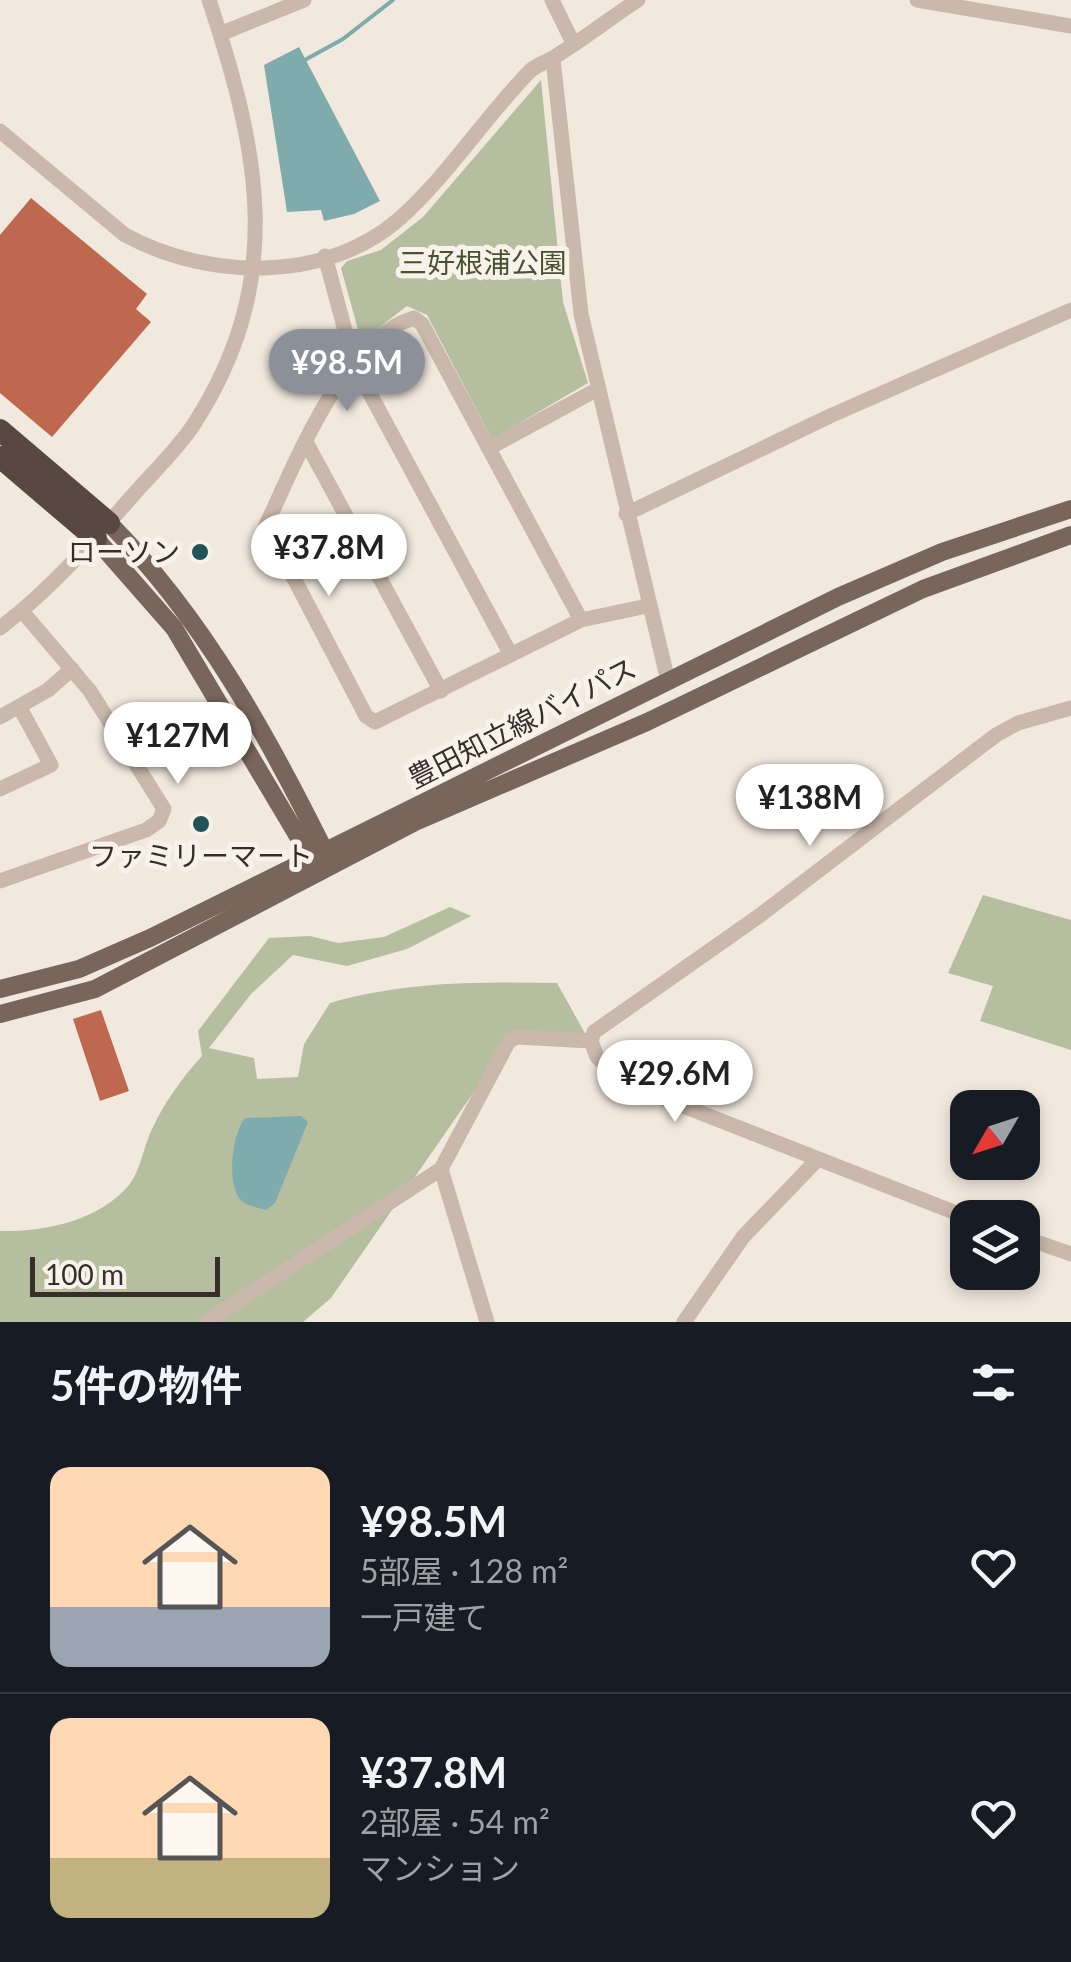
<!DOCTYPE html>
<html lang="ja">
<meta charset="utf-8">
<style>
body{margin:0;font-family:Lato,"Noto Sans JP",sans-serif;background:#20242c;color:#f1f3f6;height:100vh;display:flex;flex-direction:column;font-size:38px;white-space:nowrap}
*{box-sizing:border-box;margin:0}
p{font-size:32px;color:#9ea1a6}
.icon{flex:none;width:55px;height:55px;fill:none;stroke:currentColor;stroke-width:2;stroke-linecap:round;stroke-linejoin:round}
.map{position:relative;height:1322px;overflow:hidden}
.drawer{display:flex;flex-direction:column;background:#171b24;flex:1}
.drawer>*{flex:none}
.needle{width:65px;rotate:231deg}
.buttons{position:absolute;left:950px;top:1090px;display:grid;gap:20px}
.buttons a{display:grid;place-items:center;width:90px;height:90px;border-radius:20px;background:#171b24;box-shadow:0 5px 15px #0003;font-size:50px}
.scale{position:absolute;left:30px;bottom:25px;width:190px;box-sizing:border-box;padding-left:10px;border:5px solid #372e2a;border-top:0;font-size:28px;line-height:35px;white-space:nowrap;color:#372e2a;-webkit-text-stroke:8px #f9f2eb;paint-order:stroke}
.price{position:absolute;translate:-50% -85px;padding:0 22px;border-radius:35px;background:#fff;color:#222;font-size:32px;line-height:65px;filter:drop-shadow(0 2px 5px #0008)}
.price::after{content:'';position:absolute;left:50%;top:60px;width:30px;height:22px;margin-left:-15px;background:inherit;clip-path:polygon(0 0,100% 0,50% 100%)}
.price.current{background:#8c9099;color:#fff}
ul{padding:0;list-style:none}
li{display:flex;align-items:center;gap:30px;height:250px;padding:0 50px}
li+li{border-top:2px solid #363941}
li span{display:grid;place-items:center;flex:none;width:280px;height:200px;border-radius:20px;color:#555}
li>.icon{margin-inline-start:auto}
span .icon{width:120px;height:120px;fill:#fffc;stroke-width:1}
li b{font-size:42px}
h2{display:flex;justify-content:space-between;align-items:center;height:120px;padding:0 50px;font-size:42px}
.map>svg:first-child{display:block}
.green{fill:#b5bf9f}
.water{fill:#7fabac}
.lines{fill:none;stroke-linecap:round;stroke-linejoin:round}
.stream{stroke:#7fabac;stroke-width:4}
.building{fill:#be694f}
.minor{stroke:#c9b8ab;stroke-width:15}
.major{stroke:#78655c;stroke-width:18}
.highway{stroke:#574841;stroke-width:22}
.poi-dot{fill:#225356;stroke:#f9f2eb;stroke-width:4}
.labels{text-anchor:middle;stroke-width:10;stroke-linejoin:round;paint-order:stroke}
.park-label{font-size:28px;fill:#46532f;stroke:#f9f2eb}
.poi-label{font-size:28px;fill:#372e2a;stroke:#f9f2eb;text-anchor:end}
.street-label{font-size:28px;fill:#372e2a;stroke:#f9f2eb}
</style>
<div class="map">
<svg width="1071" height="1322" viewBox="0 0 1071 1322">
<rect width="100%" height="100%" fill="#f1e8de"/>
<path class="green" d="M 541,80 L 563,302 L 588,383 L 492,439 L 427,315 L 407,306 L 367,337 L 359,333 L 341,268 L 347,261 L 381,250 L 423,217 Z
M 983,895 L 1071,920 L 1071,1050 L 980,1021 L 993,986 L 948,973 Z
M 450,907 L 471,916 L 407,949 L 347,966 L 293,955 L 251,994 L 209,1048 L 254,1058 L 257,1079 L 298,1077 L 304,1044 L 330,1003 C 407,981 478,982 557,983 L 587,1037 L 516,1031 L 331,1298 L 303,1322 L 0,1322 L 0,1231 C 44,1232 99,1221 129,1185 C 141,1170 144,1144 153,1127 C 166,1100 182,1078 202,1056 L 198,1031 L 269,938 L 310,936 L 338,943 L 384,937 Z"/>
<path class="water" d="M 299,47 L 380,201 L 354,214 L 324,221 L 321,210 L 287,212 L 264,65 Z
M 301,1116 L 308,1122 L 275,1203 L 266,1210 C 260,1208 249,1207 243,1202 C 225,1189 232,1133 245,1118 Z"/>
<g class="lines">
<path class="stream" d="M 303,61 L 343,39 L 393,0"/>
</g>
<path class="building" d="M 31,198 L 147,294 L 136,309 L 151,322 L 52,437 L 0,393 L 0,235 Z
M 101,1010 L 129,1091 L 100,1101 L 73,1019 Z"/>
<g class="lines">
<path class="minor" d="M 552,0 L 573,43
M 917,0 L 1071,26
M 220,34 L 304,0
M 553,59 L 581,314 L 668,681
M 0,131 L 125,235 C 207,279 323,284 398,220 C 448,176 484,118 530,71 C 538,64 547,62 556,56 C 584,39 610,18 638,0
M 325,256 L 354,364 L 511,655
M 306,442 L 441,691
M 489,448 L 598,389
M 626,514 L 830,416 L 1071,310
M 581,620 L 422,324 L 414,318 C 342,339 296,463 266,525 L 366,716 L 375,722 L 581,620 L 647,606
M 0,628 C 51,589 92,542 134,494 C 154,471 178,449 194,424 C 287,280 259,151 209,0
M 0,717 L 48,690 L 72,669
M 0,789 L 51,765 L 20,708
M 0,881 L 146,830 L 159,821 L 164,809 L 90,691 L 22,611
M 591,1041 L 594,1032 L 759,916 L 996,735 L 1018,723 L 1071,708
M 591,1041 L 597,1057 L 622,1082 L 969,1218
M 441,1169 L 487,1322
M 1022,1237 L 1071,1254
M 206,1322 L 441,1169 L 509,1041 L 517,1037 L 591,1041
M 684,1322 L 743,1237 L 817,1160"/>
<path class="major" d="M 109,523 C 204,619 270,740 329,860
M 96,539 L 174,628 L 315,865
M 0,989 L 79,969 L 150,938 L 838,597 L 942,552 L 1071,509
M 0,1014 L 95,989 L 415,822 L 647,722 L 923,589 L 1071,535"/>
<path class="highway" d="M 0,430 L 109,523
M 0,457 L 96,539"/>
</g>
<g class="poi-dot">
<circle cx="200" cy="552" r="10"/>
<circle cx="201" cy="824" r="10"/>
</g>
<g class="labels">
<g class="park-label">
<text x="483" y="273">三好根浦公園</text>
</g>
<g class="poi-label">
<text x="180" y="562">ローソン</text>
<text x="201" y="866" text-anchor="middle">ファミリーマート</text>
</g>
<g class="street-label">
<text transform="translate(522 723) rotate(-27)" y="10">豊田知立線バイパス</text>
</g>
</g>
</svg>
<div class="buttons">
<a><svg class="needle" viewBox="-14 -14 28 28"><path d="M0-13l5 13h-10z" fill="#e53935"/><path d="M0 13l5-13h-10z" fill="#9ea1a6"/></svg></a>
<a><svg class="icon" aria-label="layers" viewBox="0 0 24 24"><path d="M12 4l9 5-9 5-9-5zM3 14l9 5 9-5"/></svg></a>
</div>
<div class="scale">100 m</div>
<b class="price current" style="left:347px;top:414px">¥98.5M</b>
<b class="price" style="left:329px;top:599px">¥37.8M</b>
<b class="price" style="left:178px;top:787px">¥127M</b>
<b class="price" style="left:810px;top:849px">¥138M</b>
<b class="price" style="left:675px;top:1125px">¥29.6M</b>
</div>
<section class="drawer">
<h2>5件の物件<svg class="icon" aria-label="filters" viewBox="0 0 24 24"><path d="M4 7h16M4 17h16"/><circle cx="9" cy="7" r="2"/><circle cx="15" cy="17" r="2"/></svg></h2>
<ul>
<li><span style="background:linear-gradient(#ffd9b3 70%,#9aa5b1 0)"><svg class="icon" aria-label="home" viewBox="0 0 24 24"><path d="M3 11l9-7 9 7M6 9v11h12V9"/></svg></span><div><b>¥98.5M</b><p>5部屋 · 128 m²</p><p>一戸建て</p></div><svg class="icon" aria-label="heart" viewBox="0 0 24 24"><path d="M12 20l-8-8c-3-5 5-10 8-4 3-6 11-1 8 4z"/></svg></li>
<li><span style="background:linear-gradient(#ffd9b3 70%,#c2b280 0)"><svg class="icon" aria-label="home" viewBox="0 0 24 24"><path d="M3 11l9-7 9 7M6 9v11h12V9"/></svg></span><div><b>¥37.8M</b><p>2部屋 · 54 m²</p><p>マンション</p></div><svg class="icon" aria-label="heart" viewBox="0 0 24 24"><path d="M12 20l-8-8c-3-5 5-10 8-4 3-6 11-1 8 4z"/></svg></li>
</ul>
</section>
